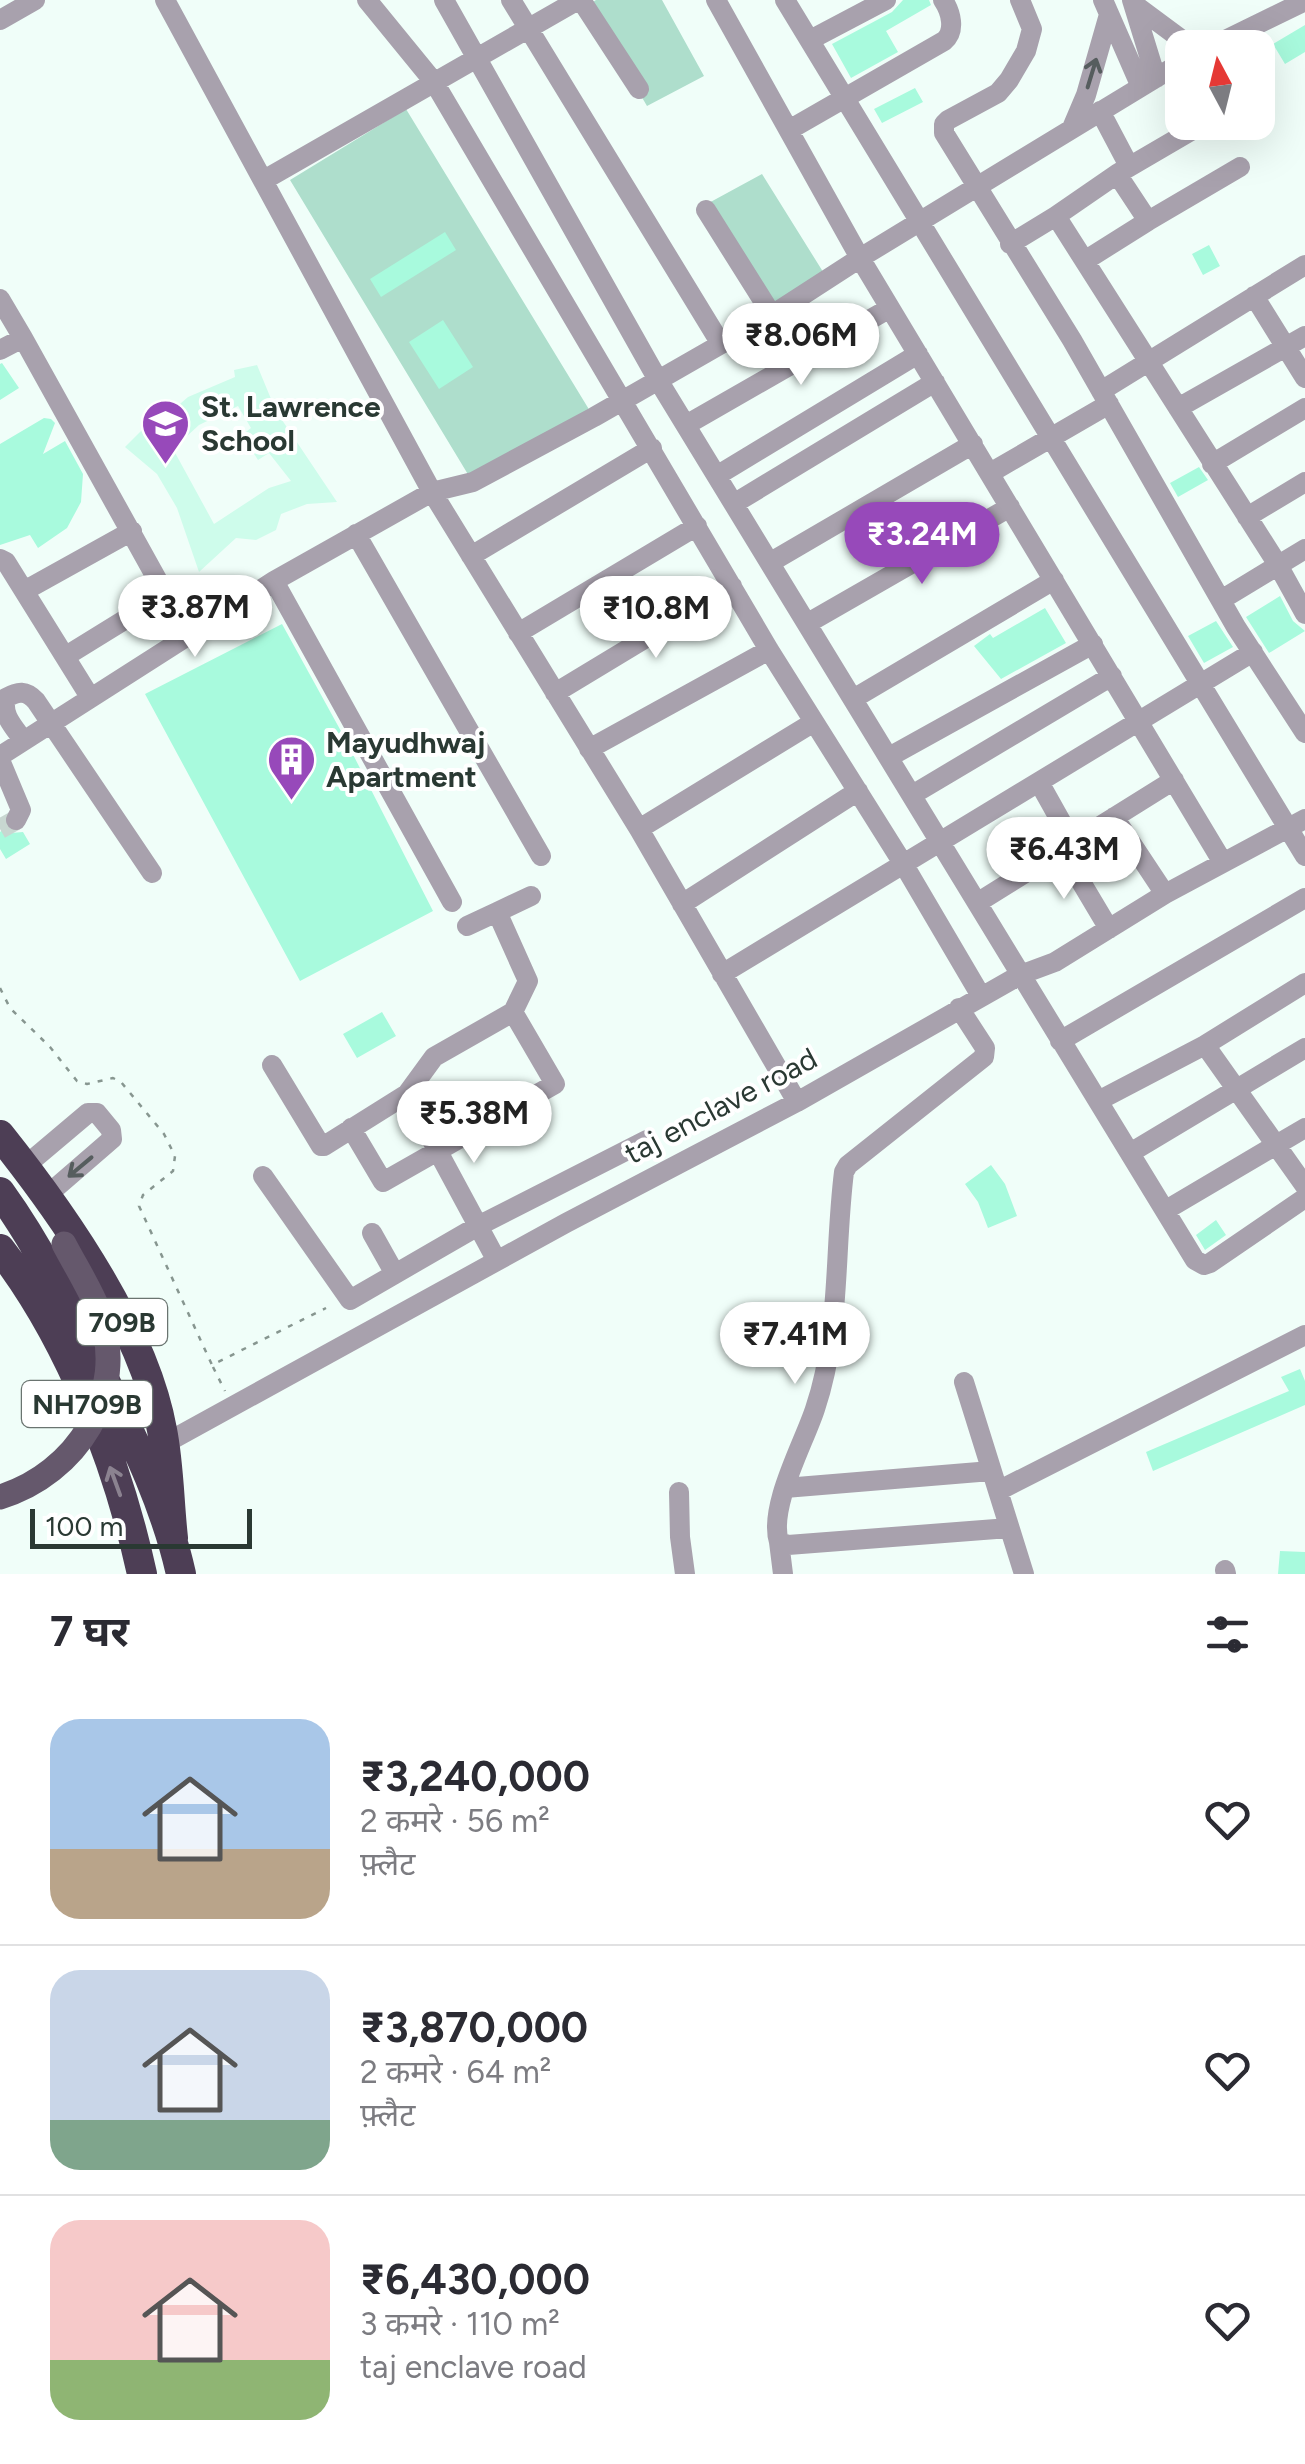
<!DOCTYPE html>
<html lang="hi">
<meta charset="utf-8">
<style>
body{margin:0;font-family:Figtree,"Noto Sans Devanagari",sans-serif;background:#f2f2f3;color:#2b2b33;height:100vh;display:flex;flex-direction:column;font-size:38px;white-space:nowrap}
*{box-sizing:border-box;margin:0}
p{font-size:32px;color:#7c7c81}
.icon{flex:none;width:55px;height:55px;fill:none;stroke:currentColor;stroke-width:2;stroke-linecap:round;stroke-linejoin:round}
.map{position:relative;height:1574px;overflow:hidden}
.panel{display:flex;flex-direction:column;background:#fff;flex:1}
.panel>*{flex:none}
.needle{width:65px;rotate:353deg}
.fabs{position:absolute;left:1165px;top:30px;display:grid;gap:20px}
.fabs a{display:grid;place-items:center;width:110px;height:110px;border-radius:20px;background:#fff;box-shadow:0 10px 40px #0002;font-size:50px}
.scale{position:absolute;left:30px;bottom:25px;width:222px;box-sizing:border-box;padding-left:10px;border:5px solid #2a3933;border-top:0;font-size:28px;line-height:35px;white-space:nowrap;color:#2a3933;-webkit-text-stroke:8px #fff;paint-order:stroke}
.price{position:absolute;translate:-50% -85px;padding:0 22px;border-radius:35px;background:#fff;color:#222;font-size:32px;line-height:65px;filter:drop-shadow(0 2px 5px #0008)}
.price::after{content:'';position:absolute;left:50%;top:60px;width:30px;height:22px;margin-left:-15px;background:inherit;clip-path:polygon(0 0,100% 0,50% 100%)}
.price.on{background:#9749ba;color:#fff}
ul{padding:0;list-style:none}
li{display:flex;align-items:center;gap:30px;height:250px;padding:0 50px}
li+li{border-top:2px solid #e1e1e2}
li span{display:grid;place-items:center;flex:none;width:280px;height:200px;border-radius:30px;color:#555}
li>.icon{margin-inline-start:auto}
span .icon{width:120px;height:120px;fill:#fffc;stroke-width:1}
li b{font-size:42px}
h2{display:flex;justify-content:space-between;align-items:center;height:120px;padding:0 50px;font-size:42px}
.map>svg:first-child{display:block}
.built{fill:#cefceb;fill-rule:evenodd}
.green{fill:#aedecc}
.building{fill:#a8fadd}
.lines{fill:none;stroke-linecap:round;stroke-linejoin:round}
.minor-tunnel{stroke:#c8d7d1;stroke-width:20;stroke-dasharray:20 10;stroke-linecap:butt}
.path{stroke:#879690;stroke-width:2.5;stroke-dasharray:5 8;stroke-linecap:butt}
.minor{stroke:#a8a1ad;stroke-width:20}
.highway{stroke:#4d3e55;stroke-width:30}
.major-bridge{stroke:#65586c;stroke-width:25}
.oneway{stroke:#565d5e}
.oneway2{stroke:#8b8290}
.labels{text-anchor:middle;stroke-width:8;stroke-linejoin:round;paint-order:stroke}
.shield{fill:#fff;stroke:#6a7470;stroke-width:2.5}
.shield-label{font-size:28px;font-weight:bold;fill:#2a3933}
.poi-label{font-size:30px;font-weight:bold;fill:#2a3933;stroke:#fff;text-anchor:start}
.street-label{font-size:30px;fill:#2a3933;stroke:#fff}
</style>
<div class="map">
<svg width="1305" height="1574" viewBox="0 0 1305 1574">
<rect width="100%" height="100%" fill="#f0fef9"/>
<path class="built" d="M 257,365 L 276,411 L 337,502 L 307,504 L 281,514 L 276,530 L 256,540 L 236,538 L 199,572 L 177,508 L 157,474 L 125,447 L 147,425 L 151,429 L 188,397 L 235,377 L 234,370 ZM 238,406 L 251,428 L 242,435 L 258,460 L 269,453 L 291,481 L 269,488 L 214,524 L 173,449 L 199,425 Z"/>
<path class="green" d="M 596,0 L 662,0 L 704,76 L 647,106 L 588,5 Z
M 406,109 L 593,416 L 472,481 L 290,180 Z
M 762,174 L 825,275 L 768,309 L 705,205 Z"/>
<path class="building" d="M 903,0 L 929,0 L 931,5 L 886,31 L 898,52 L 851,78 L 832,44 L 892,12 Z
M 1305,25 L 1305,52 L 1285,64 L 1273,44 Z
M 915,88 L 923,102 L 882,123 L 874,109 Z
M 445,232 L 456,250 L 381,297 L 370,279 Z
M 1209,245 L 1220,266 L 1203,275 L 1192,254 Z
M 443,320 L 473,367 L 439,389 L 409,342 Z
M 2,363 L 19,388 L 0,400 L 0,364 Z
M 44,418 L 51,419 L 55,423 L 43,454 L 65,441 L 83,474 L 81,502 L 67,528 L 38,548 L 30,535 L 0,545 L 0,444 Z
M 1199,467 L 1208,480 L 1178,497 L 1170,483 Z
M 1280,596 L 1293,621 L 1305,631 L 1269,653 L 1246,617 Z
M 1045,608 L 1066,643 L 1001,679 L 974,646 L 990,634 L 993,638 Z
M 1216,621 L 1233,647 L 1204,663 L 1188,636 Z
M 282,624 L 342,733 L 433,911 L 300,981 L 145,694 Z
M 5,828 L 11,833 L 23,832 L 30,844 L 6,859 L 0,849 L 0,832 Z
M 382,1012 L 396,1036 L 357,1058 L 343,1034 Z
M 991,1165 L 1005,1184 L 1017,1216 L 988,1228 L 978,1202 L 965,1184 Z
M 1216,1220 L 1226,1235 L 1205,1250 L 1196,1235 Z
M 1300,1369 L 1305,1381 L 1305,1405 L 1153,1471 L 1146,1452 L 1289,1391 L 1281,1377 Z
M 1280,1551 L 1305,1552 L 1305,1574 L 1278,1574 Z"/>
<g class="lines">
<path class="minor-tunnel" d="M 0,829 L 16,820"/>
<path class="path" d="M 0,988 L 10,1008 L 50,1047 L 77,1081 L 87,1084 L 113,1078 L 121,1082 L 164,1134 L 175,1156 L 173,1171 L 143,1195 L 139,1206 L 212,1365 L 326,1308
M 213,1367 L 225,1391"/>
<path class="minor" d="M 165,0 L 432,492 L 639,829 L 797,1102
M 367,0 L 434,82 L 769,650 L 904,865 L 981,996
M 444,0 L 658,380 L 1195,1260 L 1204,1265 L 1210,1263 L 1305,1198
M 511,0 L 721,344
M 581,0 L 639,89
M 716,0 L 860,258 L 1222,861
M 785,0 L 1305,856
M 1020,0 L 1032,29 L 1026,51 L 1009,80 L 998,93 L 948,120 L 944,124 L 944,133 L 1072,340 L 1236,627 L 1305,733
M 1103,0 L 1141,87
M 1132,0 L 1156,78
M 1135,5 L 1193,48
M 0,20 L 35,0
M 810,40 L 886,0
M 1209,48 L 1305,1
M 1100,111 L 1129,166
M 1072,128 L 1086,95 L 1108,18
M 789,130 L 944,41 C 956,31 951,12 943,0
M 1117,174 L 1206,122
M 264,180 L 578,0
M 706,210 L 772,315
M 1056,216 L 1117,174 L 1148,221 L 1086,260
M 1148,221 L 1240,167
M 1010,244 L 1056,216 L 1278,565 L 1305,614
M 1254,296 L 1305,378
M 0,299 L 23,338
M 0,350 L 23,338 L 163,590 L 160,598 L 66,656
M 1101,391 L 1305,265
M 1178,408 L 1305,336
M 686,425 L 890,308
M 1212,464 L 1305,408
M 990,473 L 1109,404
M 718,475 L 918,354
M 735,503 L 935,382
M 1247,517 L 1305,482
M 356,534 L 541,856
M 471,556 L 652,448
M 0,559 L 6,562 L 90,697
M 771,562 L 973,444
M 274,581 L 452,902
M 24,591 L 132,531
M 1221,600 L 1305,549
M 808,623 L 1010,507
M 518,633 L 697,526
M 555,693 L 732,586
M 853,699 L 1054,580
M 23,740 C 14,727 1,715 6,698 C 18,691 26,690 36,701 L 152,873
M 589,749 L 769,650
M 0,756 L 274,581 L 432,492 L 473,482 L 594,417 L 772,315 L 860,258 L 1182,62
M 889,757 L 1093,644
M 0,760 L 21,810 L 16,820
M 1040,784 L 1073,843
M 912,795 L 1112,676
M 1114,817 L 1165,894
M 639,829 L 814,722
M 1062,850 L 1109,929
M 977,903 L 1174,780
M 682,904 L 858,791
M 497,912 L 531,896
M 467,926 L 497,912 L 528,981 L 513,1012
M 722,974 L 1253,652
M 959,1008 L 985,1048 L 984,1057 L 848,1165 L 844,1172 C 834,1251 841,1332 815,1409 C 804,1443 768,1507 779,1542 L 788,1545 L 1009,1528
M 1060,1041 L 1305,898
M 1205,1045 L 1305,1186
M 272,1065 L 321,1146 L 324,1146 L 407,1094 L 434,1057 L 513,1012 L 555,1084 L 383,1182 L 351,1128
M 407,1094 L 497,1261
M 1098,1101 L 1205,1045 L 1305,983
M 1130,1153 L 1305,1048
M 24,1167 L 88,1113 L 97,1113 L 111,1130 L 112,1139 L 45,1197
M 263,1176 L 350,1300 L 478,1226 L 647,1140
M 1166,1210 L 1305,1128
M 372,1233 L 395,1274
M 964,1382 L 1024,1574
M 164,1444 L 566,1223 L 797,1102 L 1020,975 L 1055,962 L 1165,894 L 1305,819
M 785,1488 L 991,1471
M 998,1491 L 1305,1335
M 679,1492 L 680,1537 L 685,1574
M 779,1542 L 783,1574
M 1225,1570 L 1226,1574"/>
<path class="highway" d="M 0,1135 C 63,1214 144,1329 162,1430 C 169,1465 169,1502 173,1538
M 0,1192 C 42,1250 74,1317 105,1381 C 135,1443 166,1506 181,1574
M 0,1249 C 70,1339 118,1464 142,1574"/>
<path class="major-bridge" d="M 0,1497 C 76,1474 129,1393 100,1314 C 91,1290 76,1267 64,1244"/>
</g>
<defs><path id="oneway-shaft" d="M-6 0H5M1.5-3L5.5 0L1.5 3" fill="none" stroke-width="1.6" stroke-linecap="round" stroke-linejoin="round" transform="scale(2.5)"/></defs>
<g class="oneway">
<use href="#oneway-shaft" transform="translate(1092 73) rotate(-73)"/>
<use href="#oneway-shaft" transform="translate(80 1167) rotate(140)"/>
</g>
<use class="oneway2" href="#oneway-shaft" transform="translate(115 1481) rotate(-110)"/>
<defs>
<symbol id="school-pin" viewBox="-11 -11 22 30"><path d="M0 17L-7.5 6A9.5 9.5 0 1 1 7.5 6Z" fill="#9749ba" stroke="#fff"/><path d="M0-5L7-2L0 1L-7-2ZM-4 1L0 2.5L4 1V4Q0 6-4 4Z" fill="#fff"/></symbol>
<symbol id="building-pin" viewBox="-11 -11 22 30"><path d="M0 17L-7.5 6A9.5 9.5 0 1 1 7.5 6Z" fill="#9749ba" stroke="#fff"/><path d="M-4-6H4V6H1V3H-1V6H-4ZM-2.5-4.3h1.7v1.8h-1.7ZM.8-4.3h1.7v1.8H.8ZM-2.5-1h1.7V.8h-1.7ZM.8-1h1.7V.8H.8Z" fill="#fff"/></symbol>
</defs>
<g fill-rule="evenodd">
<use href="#school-pin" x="138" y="396" width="55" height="75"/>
<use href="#building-pin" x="264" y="732" width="55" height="75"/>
</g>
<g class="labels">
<g class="shield">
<rect x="77" y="1299" width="90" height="46" rx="8"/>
<rect x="22" y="1381" width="130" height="46" rx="8"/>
</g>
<g class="shield-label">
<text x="122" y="1332">709B</text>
<text x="87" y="1414">NH709B</text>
</g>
<g class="poi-label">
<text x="201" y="417">St. Lawrence<tspan x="201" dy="34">School</tspan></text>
<text x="326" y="753">Mayudhwaj<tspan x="326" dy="34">Apartment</tspan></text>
</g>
<g class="street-label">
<text transform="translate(721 1106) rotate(-28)" y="10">taj enclave road</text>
</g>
</g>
</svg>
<div class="fabs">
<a><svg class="needle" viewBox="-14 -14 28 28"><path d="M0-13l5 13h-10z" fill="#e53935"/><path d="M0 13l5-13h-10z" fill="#7c7c81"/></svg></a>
</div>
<div class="scale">100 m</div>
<b class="price" style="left:801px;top:388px">₹8.06M</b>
<b class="price on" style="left:922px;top:587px">₹3.24M</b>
<b class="price" style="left:195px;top:660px">₹3.87M</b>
<b class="price" style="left:656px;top:661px">₹10.8M</b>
<b class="price" style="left:1064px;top:902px">₹6.43M</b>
<b class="price" style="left:474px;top:1166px">₹5.38M</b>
<b class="price" style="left:795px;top:1387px">₹7.41M</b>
</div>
<section class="panel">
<h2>7 घर<svg class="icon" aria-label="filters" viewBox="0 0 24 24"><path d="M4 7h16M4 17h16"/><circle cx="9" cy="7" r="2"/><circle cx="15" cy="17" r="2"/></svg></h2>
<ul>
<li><span style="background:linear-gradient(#a9c7e8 65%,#b9a48a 0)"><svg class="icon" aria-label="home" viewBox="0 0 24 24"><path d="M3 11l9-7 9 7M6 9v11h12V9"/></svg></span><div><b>₹3,240,000</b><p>2 कमरे · 56 m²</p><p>फ़्लैट</p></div><svg class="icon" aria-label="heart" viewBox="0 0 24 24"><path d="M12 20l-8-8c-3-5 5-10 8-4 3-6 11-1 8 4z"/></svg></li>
<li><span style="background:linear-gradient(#c9d6e8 75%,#7fa58c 0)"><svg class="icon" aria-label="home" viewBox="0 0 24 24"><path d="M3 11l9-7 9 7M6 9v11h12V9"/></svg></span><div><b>₹3,870,000</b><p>2 कमरे · 64 m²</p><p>फ़्लैट</p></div><svg class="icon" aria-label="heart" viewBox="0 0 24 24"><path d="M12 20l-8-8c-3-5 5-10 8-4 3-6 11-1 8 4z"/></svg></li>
<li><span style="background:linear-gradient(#f6c9c9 70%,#8fb573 0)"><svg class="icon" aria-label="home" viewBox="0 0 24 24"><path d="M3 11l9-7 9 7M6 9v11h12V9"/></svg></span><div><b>₹6,430,000</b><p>3 कमरे · 110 m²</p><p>taj enclave road</p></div><svg class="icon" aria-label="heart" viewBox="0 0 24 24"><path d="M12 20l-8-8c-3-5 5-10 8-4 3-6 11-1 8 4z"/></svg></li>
</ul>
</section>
